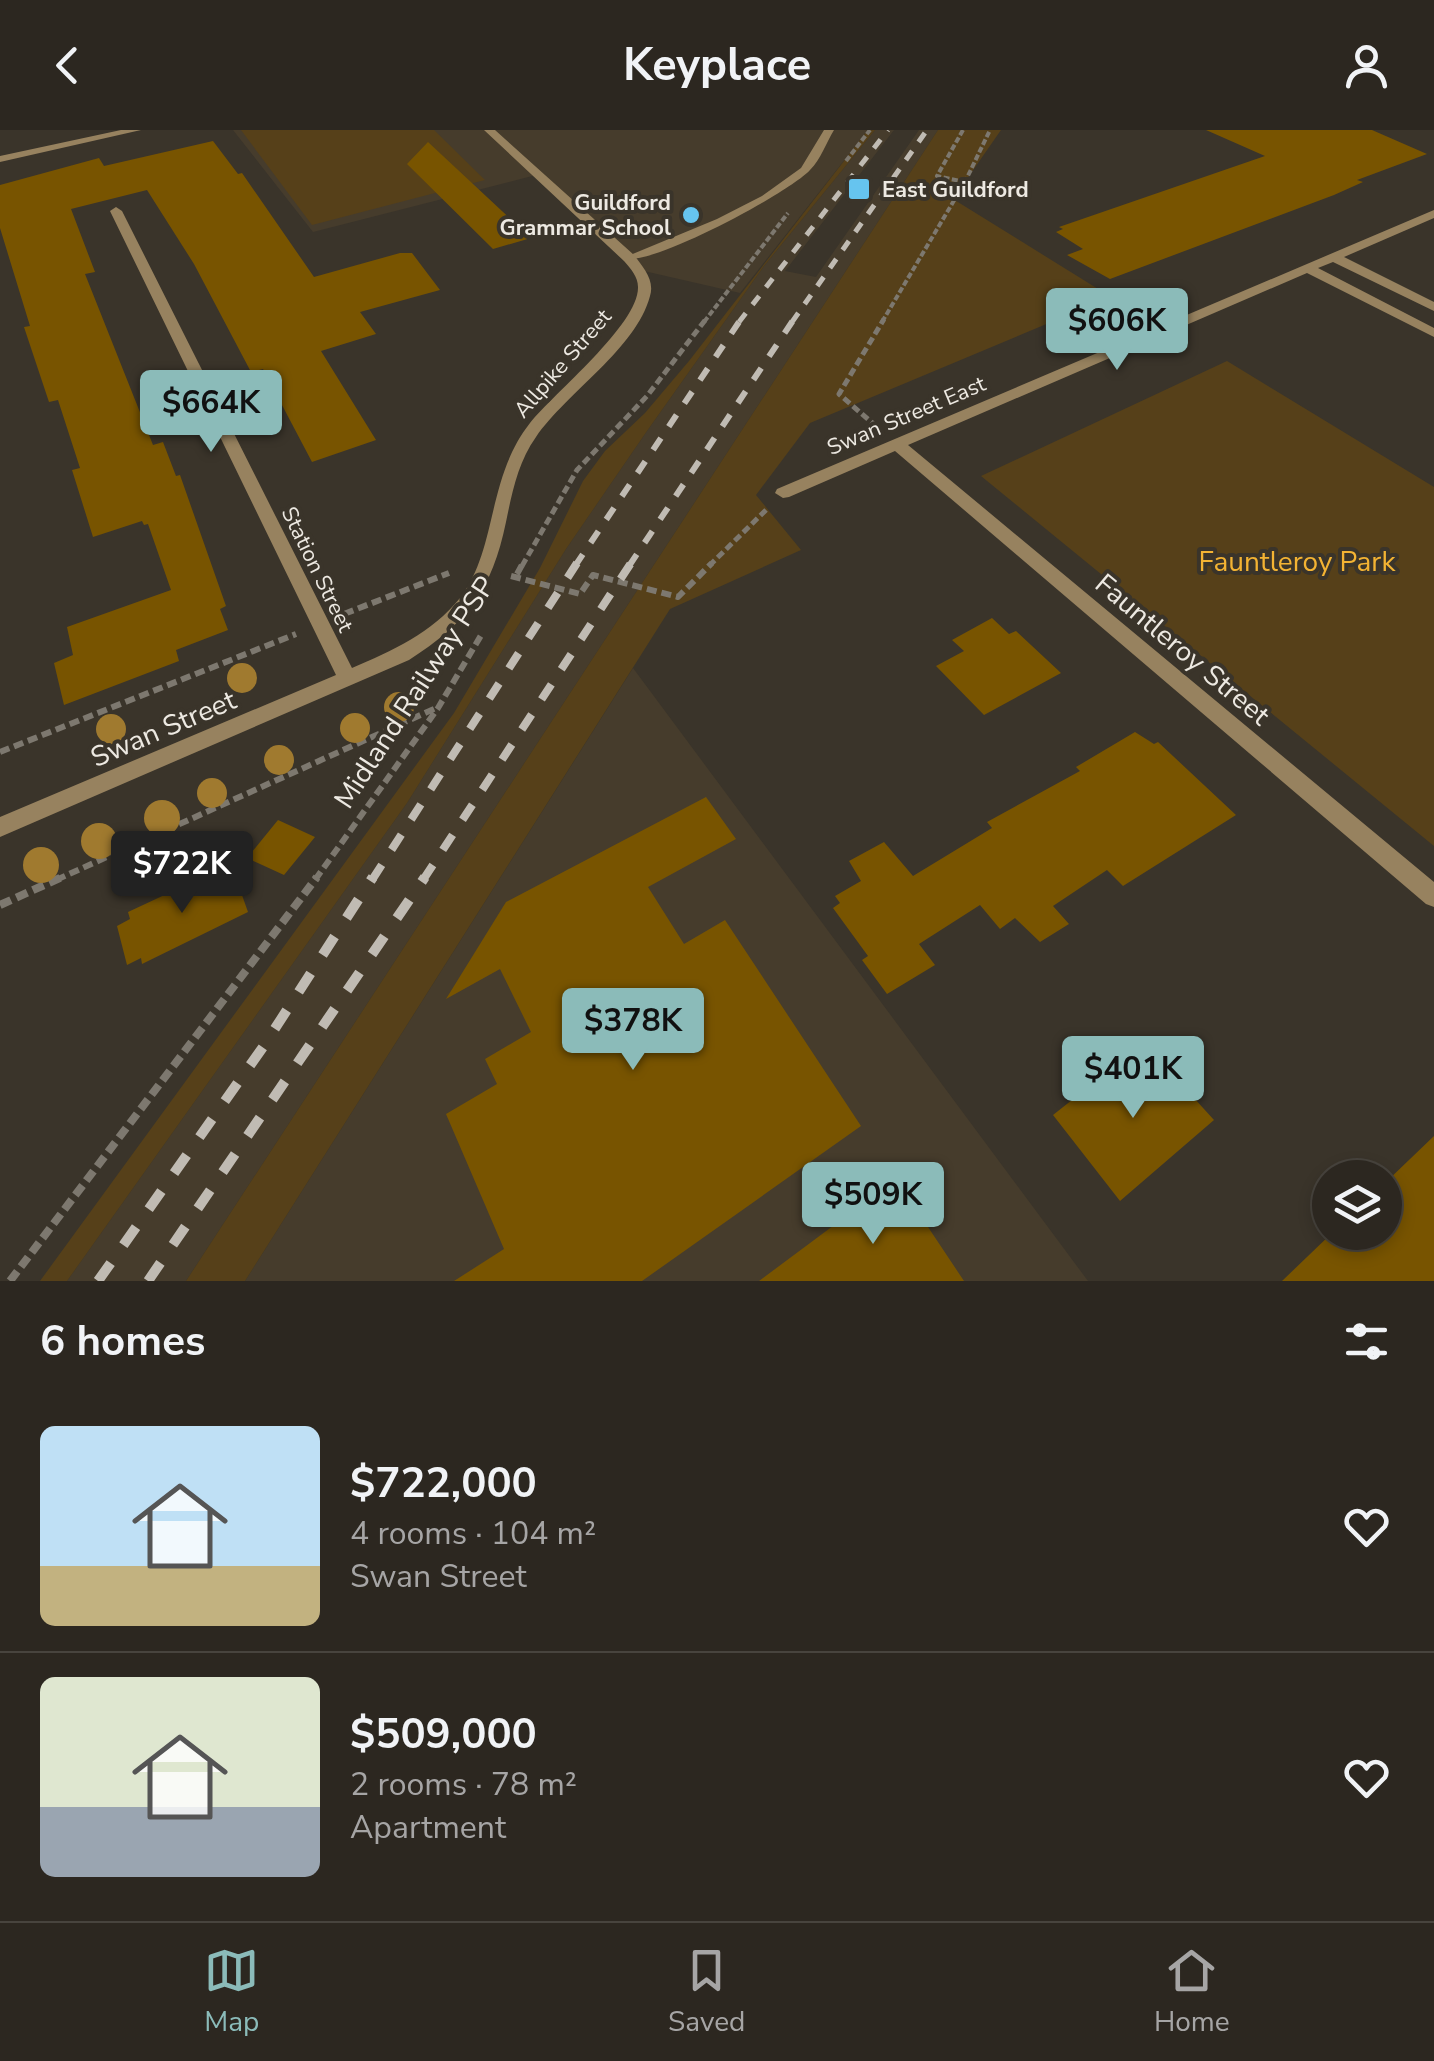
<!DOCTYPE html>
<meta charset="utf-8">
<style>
body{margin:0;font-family:"Nunito Sans",sans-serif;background:#342f29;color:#f1f3f6;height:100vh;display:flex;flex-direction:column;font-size:38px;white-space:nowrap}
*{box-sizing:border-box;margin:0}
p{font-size:32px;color:#a6a5a5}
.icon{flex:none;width:55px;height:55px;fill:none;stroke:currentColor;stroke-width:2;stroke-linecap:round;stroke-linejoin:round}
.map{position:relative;height:1151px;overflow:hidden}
.details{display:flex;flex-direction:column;background:#2c2720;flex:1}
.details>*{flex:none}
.tools{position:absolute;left:1312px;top:1030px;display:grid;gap:20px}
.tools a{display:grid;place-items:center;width:90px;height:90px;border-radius:50%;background:#2c2720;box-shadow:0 5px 15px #0003,0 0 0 2px #48443e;font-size:50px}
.price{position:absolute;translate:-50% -85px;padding:0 22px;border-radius:10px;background:#8bbbb9;color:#111;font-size:32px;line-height:65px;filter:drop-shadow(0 2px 5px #0008)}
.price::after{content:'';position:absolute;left:50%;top:60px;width:30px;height:22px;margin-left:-15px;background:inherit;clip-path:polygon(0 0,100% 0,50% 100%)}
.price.current{background:#222;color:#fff}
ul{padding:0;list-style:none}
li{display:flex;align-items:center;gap:30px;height:250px;padding:0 40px}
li+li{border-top:2px solid #48443e}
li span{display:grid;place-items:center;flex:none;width:280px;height:200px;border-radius:15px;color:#555}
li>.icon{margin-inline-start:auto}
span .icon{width:120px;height:120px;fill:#fffc;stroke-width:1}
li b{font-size:42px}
h2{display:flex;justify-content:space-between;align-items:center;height:120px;padding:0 40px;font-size:42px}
header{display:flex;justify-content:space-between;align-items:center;height:130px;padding:0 40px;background:#2c2720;font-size:45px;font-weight:700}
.menu{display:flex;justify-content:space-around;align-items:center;height:140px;border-top:2px solid #48443e;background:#2c2720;font-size:28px;color:#a6a5a5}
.menu a{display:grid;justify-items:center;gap:5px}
.menu .current{color:#8bbbb9}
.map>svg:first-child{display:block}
.built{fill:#463c2c}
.green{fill:#564019}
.building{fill:#785400}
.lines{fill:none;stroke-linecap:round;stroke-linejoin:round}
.path-far3{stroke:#7d786f;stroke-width:4;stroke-dasharray:6 2.5;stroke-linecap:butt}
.path-far2{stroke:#7d786f;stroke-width:5;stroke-dasharray:8 4;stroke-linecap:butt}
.path-far1{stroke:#7d786f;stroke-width:6;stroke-dasharray:10 5;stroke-linecap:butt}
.path{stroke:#7d786f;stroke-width:8;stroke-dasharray:12 6;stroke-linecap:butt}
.service{fill:#97825f;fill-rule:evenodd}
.minor{fill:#97825f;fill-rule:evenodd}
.tertiary{fill:#97825f;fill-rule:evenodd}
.rail-far3{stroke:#c0bbb3;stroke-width:5;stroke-dasharray:11 11;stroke-linecap:butt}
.rail-far2{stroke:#c0bbb3;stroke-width:6;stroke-dasharray:14 14;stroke-linecap:butt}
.rail-far1{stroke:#c0bbb3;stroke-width:8;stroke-dasharray:18 18;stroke-linecap:butt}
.rail{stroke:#c0bbb3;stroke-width:10;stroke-dasharray:22 22;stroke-linecap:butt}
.tree{fill:#a07a2f}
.poi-dot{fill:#66c4ef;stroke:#3a342a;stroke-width:4}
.labels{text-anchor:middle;stroke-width:8;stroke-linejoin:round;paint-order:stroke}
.far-poi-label{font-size:22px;font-weight:bold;fill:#ede9e2;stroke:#3a342a;text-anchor:start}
.far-street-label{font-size:22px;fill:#ede9e2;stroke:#3a342a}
.park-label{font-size:28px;fill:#f3b333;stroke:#3a342a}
.street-label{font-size:28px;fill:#ede9e2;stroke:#3a342a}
</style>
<header><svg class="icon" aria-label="back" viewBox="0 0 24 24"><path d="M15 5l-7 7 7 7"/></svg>Keyplace<svg class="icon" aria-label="person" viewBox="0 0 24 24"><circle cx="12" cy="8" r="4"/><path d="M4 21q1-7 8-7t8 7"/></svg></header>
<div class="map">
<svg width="1434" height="1151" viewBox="0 0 1434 1151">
<rect width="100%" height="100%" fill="#3a342a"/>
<path class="built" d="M 233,0 L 868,0 L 740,163 L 644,141 L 536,45 L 313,102 Z
M 875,0 L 894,0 L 785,141 L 816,147 L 919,0 L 938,0 L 186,1151 L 67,1151 L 407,673 L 566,419 L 647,301 L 764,136 Z
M 633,538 L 1088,1151 L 245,1151 Z"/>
<path class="green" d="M 241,0 L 434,0 L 485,50 L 312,95 Z
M 868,0 L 875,0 L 764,136 L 647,301 L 566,419 L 407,673 L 67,1151 L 40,1151 L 454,583 L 540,438 L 583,351 L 605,321 L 645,283 L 689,231 Z
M 938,0 L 1001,0 L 953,69 L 1111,167 L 810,293 L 756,365 L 801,420 L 670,479 L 245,1151 L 186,1151 Z
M 1227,231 L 1434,357 L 1434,716 L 981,346 Z"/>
<path class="building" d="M 1206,0 L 1372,0 L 1427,24 L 1357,50 L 1363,52 L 1334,65 L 1110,149 L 1067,125 L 1083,119 L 1056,102 L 1063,99 L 1059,97 L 1265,26 Z
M 213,11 L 238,44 L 242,43 L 314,147 L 400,123 L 412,123 L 440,160 L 360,182 L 376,204 L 321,221 L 376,310 L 312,332 L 263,239 L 251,242 L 194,134 L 147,60 L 71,79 L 95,142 L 85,144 L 153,315 L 163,312 L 176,346 L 180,345 L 226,476 L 220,479 L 228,500 L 176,520 L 179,531 L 64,575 L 54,533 L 73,525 L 67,497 L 171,460 L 148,394 L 144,395 L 142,391 L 93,407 L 72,340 L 80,338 L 58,270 L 49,272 L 24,197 L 30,196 L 0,98 L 0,55 L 99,28 L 104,36 Z
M 428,12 L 531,108 L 493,119 L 407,34 Z
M 992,488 L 1009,504 L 1016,501 L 1061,543 L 984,585 L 936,536 L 964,521 L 952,510 Z
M 1135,602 L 1154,614 L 1158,612 L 1236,685 L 1123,756 L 1107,740 L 1053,776 L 1069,794 L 1040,812 L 1015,788 L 1000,799 L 980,775 L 919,814 L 935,835 L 887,864 L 862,830 L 868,826 L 833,778 L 840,773 L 835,766 L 861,751 L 849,731 L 884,712 L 913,746 L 992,698 L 987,692 L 1080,641 L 1076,637 Z
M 706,667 L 736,709 L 648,757 L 684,814 L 725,790 L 861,996 L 642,1151 L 454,1151 L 504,1119 L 446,984 L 497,954 L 485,929 L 531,902 L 500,839 L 446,869 L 506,772 Z
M 278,690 L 315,707 L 284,745 L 247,728 Z
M 231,734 L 248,782 L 142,834 L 141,828 L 127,835 L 117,796 L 130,789 L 128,782 Z
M 1144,913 L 1214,990 L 1120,1071 L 1053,985 Z
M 1434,1006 L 1434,1151 L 1282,1151 L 1333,1102 L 1385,1102 L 1385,1053 Z
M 896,1049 L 964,1151 L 759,1151 Z"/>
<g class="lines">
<path class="path-far3" d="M 963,0 L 937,46 L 965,52
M 846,31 L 870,0
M 704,192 L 788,83
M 882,192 L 965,52 L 990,0"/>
<path class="path-far2" d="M 877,297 L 839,264 L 884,189
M 522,436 L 577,340 L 647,266 L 706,189
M 709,436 L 767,379"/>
<path class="path-far1" d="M 517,444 L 523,433
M 511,446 L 580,464 L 593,445 L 678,467 L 712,433
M 344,484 L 449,443
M 0,622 L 296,504
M 56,750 L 436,578
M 315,750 L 438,578 L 483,502"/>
<path class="path" d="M 0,775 L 62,747
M 10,1151 L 317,747"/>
<path class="service" d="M 824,0 L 834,0 C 826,13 821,29 810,40 C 789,63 647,139 623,128 L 717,89 L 762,66 L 801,38 Z"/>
<path class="minor" d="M 484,0 L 495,0 L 634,125 C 643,137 655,150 650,166 C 636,219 567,262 536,307 C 518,332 512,363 506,392 C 492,460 467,493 409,530 L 0,707 L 0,687 L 336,545 L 110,81 L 116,77 L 122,81 L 352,538 C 392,521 432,503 460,468 C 498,418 486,349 530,293 C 554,263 639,194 638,157 C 638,147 631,139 624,131 Z
M 1434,80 L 1434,88 L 1344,127 L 1434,172 L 1434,181 L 1333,132 L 1318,138 L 1434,198 L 1434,207 L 1307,143 L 908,315 L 1434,752 L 1434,777 L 1426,774 L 895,321 L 789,367 L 783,368 L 775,363 L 777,359 Z"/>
<path class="tertiary" d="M 121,0 L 141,0 L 0,32 L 0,26 Z"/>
<path class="rail-far3" d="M 739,192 L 888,0
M 792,192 L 927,0"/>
<path class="rail-far2" d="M 575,436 L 741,189
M 629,436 L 794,189"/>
<path class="rail-far1" d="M 372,750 L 577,433
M 423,750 L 631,433"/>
<path class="rail" d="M 98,1151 L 263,917 L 373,747
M 148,1151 L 425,747"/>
</g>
<g class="tree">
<circle cx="242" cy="548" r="15"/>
<circle cx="399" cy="577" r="15"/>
<circle cx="355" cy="598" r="15"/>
<circle cx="111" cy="599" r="15"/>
<circle cx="279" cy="630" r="15"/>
<circle cx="212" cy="663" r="15"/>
<circle cx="162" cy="688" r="18"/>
<circle cx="99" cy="711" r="18"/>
<circle cx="41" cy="735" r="18"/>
</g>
<g class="poi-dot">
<rect x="847" y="47" width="24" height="24" rx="5"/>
<circle cx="691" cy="85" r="10"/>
</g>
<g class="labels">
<g class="far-poi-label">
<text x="882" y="67">East Guildford</text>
<text x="671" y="80" text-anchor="end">Guildford<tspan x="671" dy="25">Grammar School</tspan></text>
</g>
<g class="far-street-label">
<text transform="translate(562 233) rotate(-49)" y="8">Allpike Street</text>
<text transform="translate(906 285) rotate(-23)" y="8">Swan Street East</text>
<text transform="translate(318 439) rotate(64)" y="8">Station Street</text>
</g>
<g class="park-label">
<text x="1297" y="441">Fauntleroy Park</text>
</g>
<g class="street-label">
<text transform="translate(1183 519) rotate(40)" y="10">Fauntleroy Street</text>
<text transform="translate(414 562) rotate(-57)" y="10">Midland Railway PSP</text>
<text transform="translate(163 598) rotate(-23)" y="10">Swan Street</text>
</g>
</g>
</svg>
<div class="tools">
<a><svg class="icon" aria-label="layers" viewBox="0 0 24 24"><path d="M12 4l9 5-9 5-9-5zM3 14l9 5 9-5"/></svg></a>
</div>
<b class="price" style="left:1117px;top:243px">$606K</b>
<b class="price" style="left:211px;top:325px">$664K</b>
<b class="price current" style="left:182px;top:786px">$722K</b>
<b class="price" style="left:633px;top:943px">$378K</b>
<b class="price" style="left:1133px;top:991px">$401K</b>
<b class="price" style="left:873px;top:1117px">$509K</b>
</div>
<section class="details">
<h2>6 homes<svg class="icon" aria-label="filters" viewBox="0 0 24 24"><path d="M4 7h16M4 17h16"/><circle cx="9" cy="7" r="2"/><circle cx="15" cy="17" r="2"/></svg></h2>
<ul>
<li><span style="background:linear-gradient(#bfe0f5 70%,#c2b280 0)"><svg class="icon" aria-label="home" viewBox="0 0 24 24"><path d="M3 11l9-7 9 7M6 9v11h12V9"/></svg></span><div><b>$722,000</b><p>4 rooms · 104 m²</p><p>Swan Street</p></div><svg class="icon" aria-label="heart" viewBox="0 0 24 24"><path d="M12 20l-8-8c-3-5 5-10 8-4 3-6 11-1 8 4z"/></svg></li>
<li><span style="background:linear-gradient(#dfe7d0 65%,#9aa5b1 0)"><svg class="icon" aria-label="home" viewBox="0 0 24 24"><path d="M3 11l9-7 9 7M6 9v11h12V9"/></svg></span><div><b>$509,000</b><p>2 rooms · 78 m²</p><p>Apartment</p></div><svg class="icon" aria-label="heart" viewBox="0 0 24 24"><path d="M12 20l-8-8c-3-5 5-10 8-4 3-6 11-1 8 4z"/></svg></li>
</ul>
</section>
<nav class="menu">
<a class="current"><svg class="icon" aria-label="map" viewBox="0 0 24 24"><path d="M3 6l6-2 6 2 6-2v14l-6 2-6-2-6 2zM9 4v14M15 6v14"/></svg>Map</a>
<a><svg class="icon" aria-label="saved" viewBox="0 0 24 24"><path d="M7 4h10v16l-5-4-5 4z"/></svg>Saved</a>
<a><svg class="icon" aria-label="home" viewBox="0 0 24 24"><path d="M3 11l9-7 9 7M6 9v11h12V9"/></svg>Home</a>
</nav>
